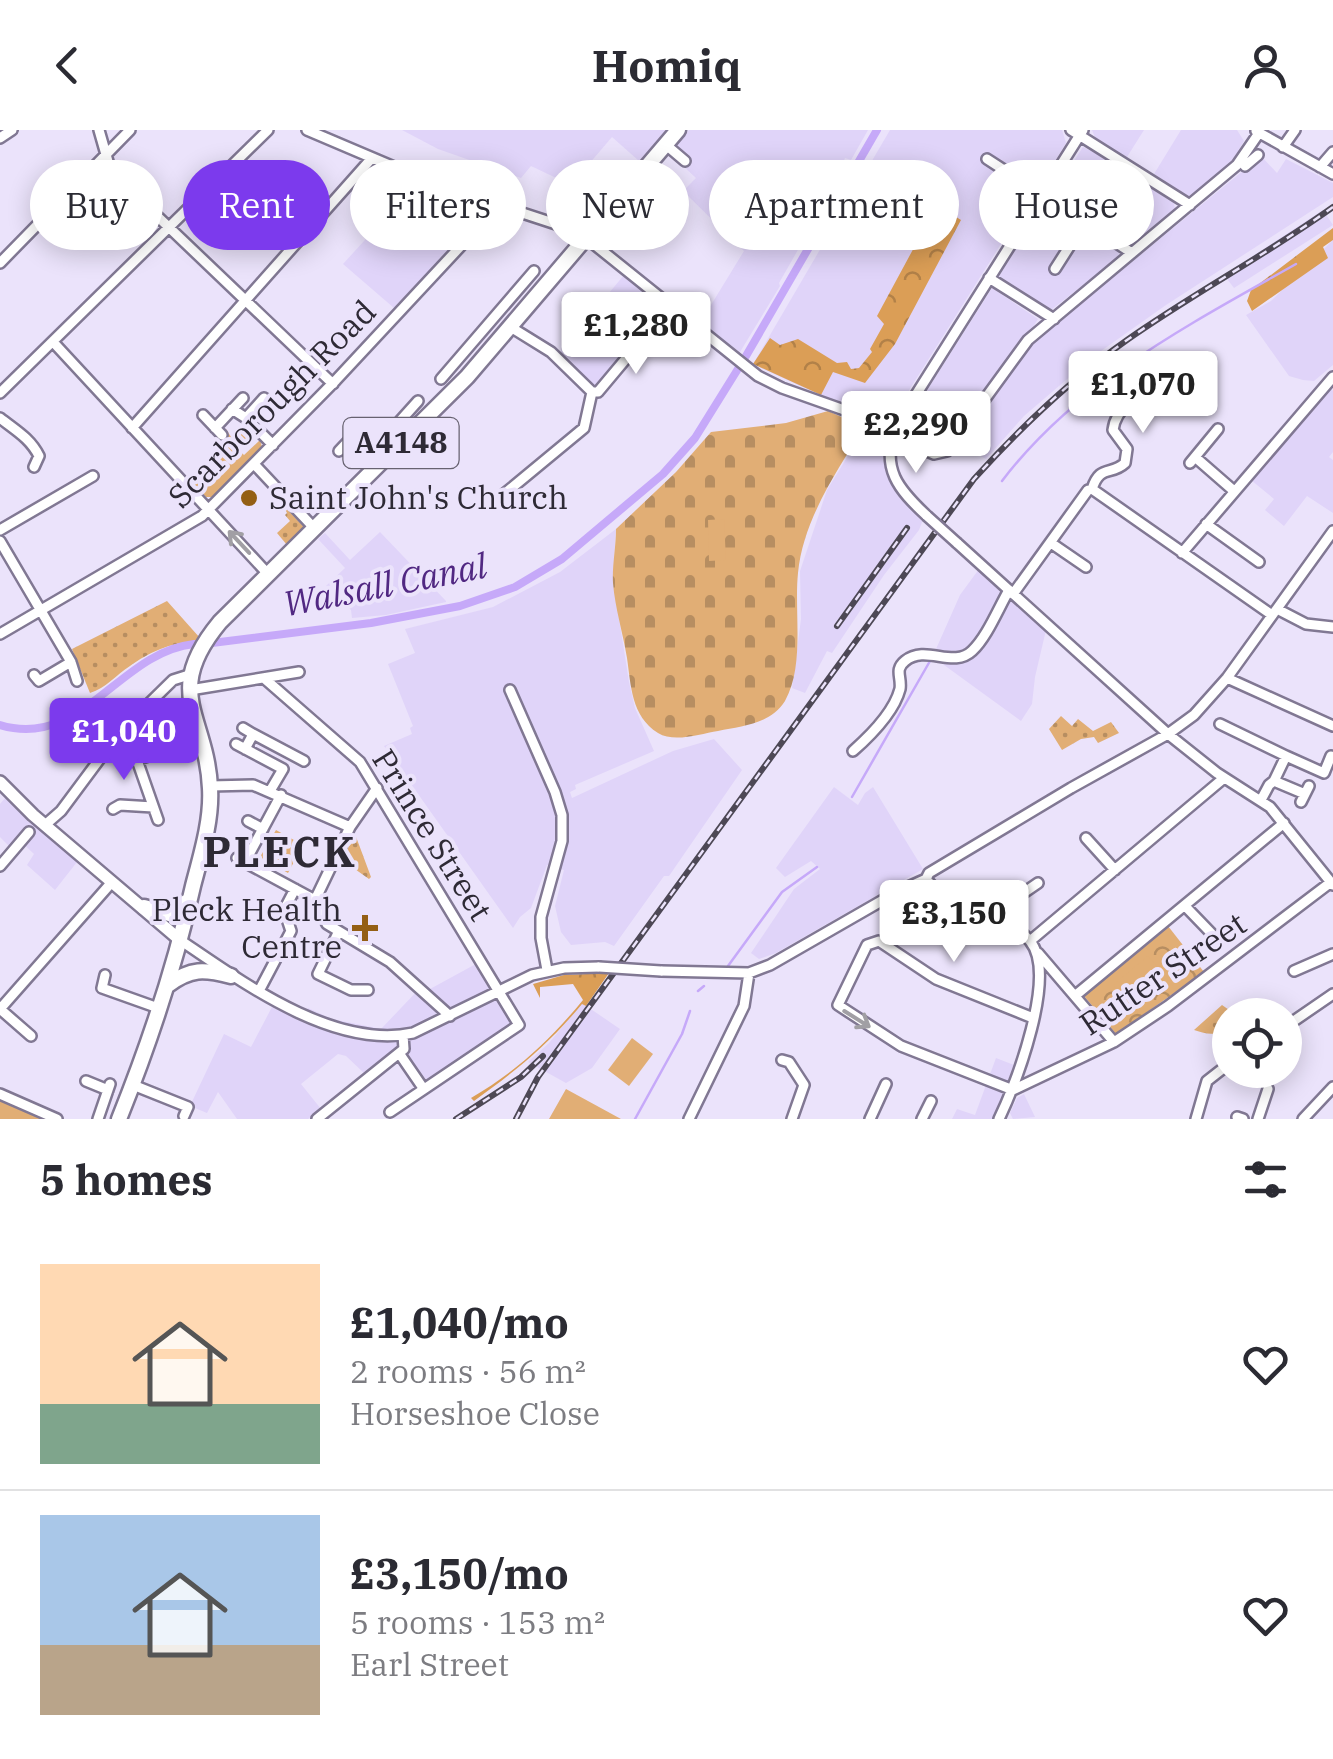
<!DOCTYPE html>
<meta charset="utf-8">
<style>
body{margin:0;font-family:"IBM Plex Serif",serif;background:#f2f2f3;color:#2b2b33;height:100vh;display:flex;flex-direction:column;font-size:38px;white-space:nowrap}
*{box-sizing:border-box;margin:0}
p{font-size:32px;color:#7c7c81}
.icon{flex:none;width:55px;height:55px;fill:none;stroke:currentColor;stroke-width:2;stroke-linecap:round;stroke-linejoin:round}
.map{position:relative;height:989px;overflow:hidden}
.sheet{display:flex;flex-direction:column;background:#fff;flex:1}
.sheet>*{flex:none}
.top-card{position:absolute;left:30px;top:30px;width:1275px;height:90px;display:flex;gap:20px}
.buttons{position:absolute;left:1212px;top:868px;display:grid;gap:20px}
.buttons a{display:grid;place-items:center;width:90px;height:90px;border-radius:50%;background:#fff;box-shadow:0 5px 25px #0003;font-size:50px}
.price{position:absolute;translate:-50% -85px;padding:0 22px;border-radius:10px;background:#fff;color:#222;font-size:32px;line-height:65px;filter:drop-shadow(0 2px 5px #0008)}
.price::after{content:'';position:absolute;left:50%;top:60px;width:30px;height:22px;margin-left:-15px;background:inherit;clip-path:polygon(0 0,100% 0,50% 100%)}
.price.on{background:#7c3aed;color:#fff}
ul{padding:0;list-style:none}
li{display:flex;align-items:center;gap:30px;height:250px;padding:0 40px}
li+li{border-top:2px solid #e1e1e2}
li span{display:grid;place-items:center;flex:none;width:280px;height:200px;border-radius:0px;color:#555}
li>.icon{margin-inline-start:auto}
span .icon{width:120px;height:120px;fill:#fffc;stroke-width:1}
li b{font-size:42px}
h2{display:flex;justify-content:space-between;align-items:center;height:120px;padding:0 40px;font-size:42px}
.pill{padding:0 35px;border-radius:45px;background:#fff;box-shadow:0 5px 25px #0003;font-size:35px;line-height:90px}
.pill.on{background:#7c3aed;color:#fff}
header{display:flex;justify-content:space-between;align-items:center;height:130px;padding:0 40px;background:#fff;font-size:45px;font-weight:700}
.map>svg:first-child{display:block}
.built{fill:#e0d4f9}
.grass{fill:url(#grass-dots)}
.forest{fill:url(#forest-crowns)}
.cemetery{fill:url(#cemetery-stones)}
.park{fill:url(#park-crowns)}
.garden{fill:#e1ae75}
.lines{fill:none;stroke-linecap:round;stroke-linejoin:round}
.stream{stroke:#c6a9f9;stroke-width:2.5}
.canal{stroke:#c6a9f9;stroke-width:8}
.minor-casing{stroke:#817893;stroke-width:14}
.major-casing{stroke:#817893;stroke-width:16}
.highway-casing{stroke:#817893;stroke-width:19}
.minor{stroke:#fff;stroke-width:9}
.major{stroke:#fff;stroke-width:11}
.highway{stroke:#fff;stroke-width:14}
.rail-casing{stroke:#4d4855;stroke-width:6}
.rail{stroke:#ebe3fb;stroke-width:2.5;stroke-dasharray:8;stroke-linecap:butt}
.minor-bridge-casing{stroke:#817893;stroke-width:14;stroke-linecap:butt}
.minor-bridge{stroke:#fff;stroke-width:9}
.oneway{stroke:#a19fa4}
.poi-dot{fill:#945f14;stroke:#ebe3fb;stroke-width:4}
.labels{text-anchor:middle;stroke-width:8;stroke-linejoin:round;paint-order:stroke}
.shield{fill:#ebe3fb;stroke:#676270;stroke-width:2.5}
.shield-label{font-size:30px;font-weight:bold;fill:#2e2a35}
.street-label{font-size:32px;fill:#2e2a35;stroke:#ebe3fb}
.poi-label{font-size:32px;fill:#2e2a35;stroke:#ebe3fb;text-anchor:start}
.water-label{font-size:35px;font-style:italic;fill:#512882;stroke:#ebe3fb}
.district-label{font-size:42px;font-weight:bold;letter-spacing:2.5px;fill:#2e2a35;stroke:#ebe3fb}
</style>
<header><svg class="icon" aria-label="back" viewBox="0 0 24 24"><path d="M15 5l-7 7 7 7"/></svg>Homiq<svg class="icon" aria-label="person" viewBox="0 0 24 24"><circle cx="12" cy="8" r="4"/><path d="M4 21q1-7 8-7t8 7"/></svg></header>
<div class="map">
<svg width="1333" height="989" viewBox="0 0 1333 989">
<defs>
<pattern id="grass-dots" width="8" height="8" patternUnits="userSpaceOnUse" patternTransform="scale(2.5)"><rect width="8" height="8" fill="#e1ae75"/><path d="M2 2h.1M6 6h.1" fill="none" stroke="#b78e61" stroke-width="1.8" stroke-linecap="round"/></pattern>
<pattern id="forest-crowns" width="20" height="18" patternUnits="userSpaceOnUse" patternTransform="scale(2.5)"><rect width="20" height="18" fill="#db9e56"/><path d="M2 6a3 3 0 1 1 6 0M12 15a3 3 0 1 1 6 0" fill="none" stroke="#b28148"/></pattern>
<pattern id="cemetery-stones" width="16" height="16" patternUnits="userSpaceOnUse" patternTransform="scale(2.5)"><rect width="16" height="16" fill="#e1ae75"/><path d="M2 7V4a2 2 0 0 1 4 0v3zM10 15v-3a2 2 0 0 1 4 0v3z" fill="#b78e61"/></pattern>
<pattern id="park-crowns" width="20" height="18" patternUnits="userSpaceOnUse" patternTransform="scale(2.5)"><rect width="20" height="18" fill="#e1ae75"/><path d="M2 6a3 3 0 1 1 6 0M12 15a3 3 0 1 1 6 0" fill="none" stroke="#b78e61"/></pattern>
</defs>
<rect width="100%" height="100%" fill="#ebe3fb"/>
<path class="built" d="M 402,0 L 668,0 L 639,31 L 612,7 L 571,55 L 531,36 L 521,48 L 438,19 Z
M 689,0 L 868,0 L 851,30 L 845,28 L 831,62 L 779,153 L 780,156 L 740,222 L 700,193 L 744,121 L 683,61 L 696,48 L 682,35 L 688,28 L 676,16 Z
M 890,0 L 1062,0 L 1066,13 L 1041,54 L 987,24 L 980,29 L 1033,63 L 896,281 L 882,285 L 862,281 L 815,263 L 753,234 Z
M 1092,0 L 1144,0 L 1127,27 L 1096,10 Z
M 1181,0 L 1237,0 L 1244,11 L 1235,27 L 1218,45 L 1188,67 L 1154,44 Z
M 1083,17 L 1118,34 L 1114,43 L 1145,62 L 1151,55 L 1167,65 L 1174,72 L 1175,80 L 1132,114 L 1057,68 L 1054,61 Z
M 1261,26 L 1277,43 L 1286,29 L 1333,53 L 1333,67 L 1166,175 L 1094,226 L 1024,286 L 986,329 L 959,314 L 1000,257 L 1018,225 Z
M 433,59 L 482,78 L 481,86 L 394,178 L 343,134 L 395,77 L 406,87 Z
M 1044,72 L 1117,118 L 1119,123 L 1118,128 L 1051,180 L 998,148 Z
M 1323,80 L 1333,95 L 1234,158 L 1224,145 Z
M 1333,110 L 1333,235 L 1314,251 L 1303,250 L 1289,246 L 1246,185 L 1271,171 Z
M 624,145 L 663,177 L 596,257 L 559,223 Z
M 992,158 L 1038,189 L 1030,202 L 1010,224 L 948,312 L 931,317 L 900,303 Z
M 1330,257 L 1333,261 L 1333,322 L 1329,327 L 1333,330 L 1333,383 L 1307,366 L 1284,396 L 1265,380 L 1274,369 L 1251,350 Z
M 865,298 L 883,306 L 883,330 L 888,346 L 914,377 L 911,381 L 916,380 L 924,387 L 919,400 L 884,445 L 832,523 L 827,521 L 805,563 L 792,558 L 801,489 L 800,441 L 827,360 Z
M 616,399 L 613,450 L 629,552 L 635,578 L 654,621 L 575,655 L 576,659 L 570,662 L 572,668 L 673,621 L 714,609 L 742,640 L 669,746 L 664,746 L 614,816 L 605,812 L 571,815 L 561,802 L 555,776 L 564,740 L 547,735 L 531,778 L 520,787 L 513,798 L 384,616 L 412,604 L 410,598 L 413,596 L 388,534 L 415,523 L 405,499 L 493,477 L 560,442 Z
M 380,402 L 446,471 L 446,472 L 386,485 L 352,488 L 351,480 L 326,456 L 345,438 L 318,409 L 325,403 L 350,430 Z
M 979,439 L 1046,500 L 1035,547 L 1032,574 L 1021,591 L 944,535 L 936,519 L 960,465 Z
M 834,657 L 858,675 L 865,663 L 873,657 L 923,739 L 776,823 L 759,829 L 751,823 L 794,759 L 820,739 L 811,731 L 785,747 L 776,738 Z
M 6,667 L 77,732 L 55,760 L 27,735 L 34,724 L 17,708 L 9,716 L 0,707 L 0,674 Z
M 485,829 L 500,854 L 491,860 L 513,895 L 423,955 L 400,920 L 365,944 L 346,926 L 338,924 L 301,954 L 321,979 L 308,989 L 237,989 L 218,962 L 207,983 L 190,976 L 224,904 L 251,917 L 272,877 L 300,890 L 308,878 L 332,889 L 381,899 L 421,857 L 430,859 Z
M 582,873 L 620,899 L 592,938 L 566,953 L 528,932 L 549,913 Z
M 996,928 L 1014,935 L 993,989 L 952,989 L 957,979 L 975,985 Z
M 1024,964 L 1035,987 L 1013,989 L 1010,983 L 1017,968 Z"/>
<path class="grass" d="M 283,375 L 305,398 L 287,415 L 277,403 L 290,391 L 285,385 L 287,383 Z
M 167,471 L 200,508 L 197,512 C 174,511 149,522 130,536 C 116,545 106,558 90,563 L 72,519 Z
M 1061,586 L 1072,596 L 1078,589 L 1093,601 L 1111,592 L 1119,603 L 1098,613 L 1094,607 L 1081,609 L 1062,620 L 1049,599 Z
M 276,700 L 303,715 L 288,743 L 260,727 Z
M 355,704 L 371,747 L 369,749 L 342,730 Z
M 1251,870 L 1257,879 L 1249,885 L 1230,885 L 1230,897 C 1216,906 1209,905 1194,900 L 1222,875 L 1232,882 Z"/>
<path class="forest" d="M 937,75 L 961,90 L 895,214 L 865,253 L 833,242 L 821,265 L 753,234 L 770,208 L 780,215 L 798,209 L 837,233 L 847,232 L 851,239 L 859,238 L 872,222 L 870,219 L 884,194 L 877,186 Z
M 1333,98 L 1333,110 L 1323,117 L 1328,128 L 1252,181 L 1247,171 L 1251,160 Z
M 609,843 L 586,876 L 582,874 C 548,915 517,940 474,971 L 471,968 C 516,942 550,910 583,870 L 573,854 L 540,857 L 540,868 L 533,854 L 564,845 Z"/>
<path class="cemetery" d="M 828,281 L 864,297 C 837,341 803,390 798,443 C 794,481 805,536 785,571 C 771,594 742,596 718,601 C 700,604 674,613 658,603 C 631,586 631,555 627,528 C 623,503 615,478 613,453 C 612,436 616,417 616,399 L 676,342 L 711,302 L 786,293 Z"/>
<path class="park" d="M 1168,796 L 1204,842 L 1116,904 L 1084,866 Z"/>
<path class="garden" d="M 244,293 L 254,305 L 239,320 L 244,325 L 260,310 L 263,320 L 215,367 L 206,367 L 194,354 L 204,346 L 208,333 L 231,312 L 224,302 L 226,299 L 231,307 L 235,307 Z
M 724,389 L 726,430 L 709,431 L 708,390 Z
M 1148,826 L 1169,850 L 1134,879 L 1113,855 Z
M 632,908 L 653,924 L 629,956 L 608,940 Z
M 566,959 L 621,989 L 549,989 Z
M 0,969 L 46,989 L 0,989 Z"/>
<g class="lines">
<path class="stream" d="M 1002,351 C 1077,252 1190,194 1296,134
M 852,667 L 930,531
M 728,836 L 782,762 L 817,737
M 698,861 L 704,856
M 635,989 L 682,904 L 690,881"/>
<path class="canal" d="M 212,513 L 371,493 L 460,476 L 515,457 L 562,429 L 663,344 L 695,308 L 746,226 L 877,0
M 0,595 C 82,620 119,522 194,514"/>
<defs>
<path id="minor" d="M 99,0 L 111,42 L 333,254
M 307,0 L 434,54 L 556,94 L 585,107 L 758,246 L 782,258 L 895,298
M 1071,0 L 1190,75
M 1256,1 L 1333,44
M 0,8 L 12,0
M 665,14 L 685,31
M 1283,17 L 1295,0
M 987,29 L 1132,123
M 1241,31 L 1245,36 L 1258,25
M 1320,37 L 1333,22
M 0,133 L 130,0
M 1055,139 L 1085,92
M 989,148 L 1054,189
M 54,213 L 268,444
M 441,249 L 534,141
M 592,262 L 598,262 L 670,176
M 0,263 L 268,0
M 232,279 L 246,288 L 273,315
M 203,285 L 222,305
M 0,288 C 15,300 30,308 39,326 L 34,337
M 246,288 L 264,268
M 400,297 L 400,291 L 418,271
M 132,298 L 372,28
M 215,298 L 243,268
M 892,306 L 934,324 L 947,321 L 1028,210 L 1237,35 L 1259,3
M 352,307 L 375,330
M 339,321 L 356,303
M 372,327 L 400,297 L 407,296 L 413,300
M 1195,327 L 1234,361
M 1190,333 L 1218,299
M 254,334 L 315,399
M 1092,359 L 1272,485
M 503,365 L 584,298 L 592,262 L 551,222 L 509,196
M 927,386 C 898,359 881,339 895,298 L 1083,0
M 1206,394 L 1259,432
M 0,400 L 93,346
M 0,411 L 71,532 L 77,551
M 957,413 L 1168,604 L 1217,643 L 1270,677 L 1333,755
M 1051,413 L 1086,437
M 1182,423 L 1333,247
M 1013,464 L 1088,360 L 1092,359 C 1100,334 1111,346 1125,333 L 1127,319 L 1113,300 C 1116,272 1153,255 1174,240
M 1277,479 L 1306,494 L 1333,497
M 0,504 L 202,386 L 336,250 L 499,75
M 34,545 L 39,551 L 71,532
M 1227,548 L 1333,596
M 265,549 L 360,632 L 519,895 L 390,982
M 190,560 L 299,542
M 510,560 L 555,662 L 562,685 L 562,711 L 541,787 L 541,808 L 547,840
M 1220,594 L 1286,626 L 1274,651
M 243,598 L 253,604 L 245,619
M 161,600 L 171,616
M 121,601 L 137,630 L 158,690
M 253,604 L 304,631
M 236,614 L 283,639 L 270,661
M 853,621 C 870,606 894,582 900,559 C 902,547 894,540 905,531 C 926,514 953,539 972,521 C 987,507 998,479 1009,460
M 1286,626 L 1324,643 L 1331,626
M 137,630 L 182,614
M 210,656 L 253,655 L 350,697
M 1261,670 L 1269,655 L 1274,651 L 1305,664
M 1301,672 L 1309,656
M 113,679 L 120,675 L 153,677
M 248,691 L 263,699
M 45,695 L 61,681 L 119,603 L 173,550 L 192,544
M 1086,708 L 1115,740
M 237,728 L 315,770
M 245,732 L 281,665
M 0,736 L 29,702
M 926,749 L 935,759 C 961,773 1012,788 1030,811 C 1058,845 1016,953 999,989
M 315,770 L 327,794 L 390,832 L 450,886
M 315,770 L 350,697 L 377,658
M 1185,776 L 1212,804
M 1010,795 L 1022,764 L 1038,753
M 338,803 L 318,844 L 351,860 L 368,860
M 180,810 C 242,852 334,920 413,903 L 532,845 L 564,838 L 599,837
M 1030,811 L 1224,648
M 280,822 L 291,801 L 284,780 L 295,759
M 1038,823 L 1114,912
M 661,841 L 749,843 L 770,835 L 897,762 L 926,749 L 929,743 L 1071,658 L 1168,604 L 1194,585 L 1227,548 L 1333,401
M 1294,841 L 1333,824
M 105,845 L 102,858 L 161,879
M 259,861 L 278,825
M 1076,865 L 1284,693
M 0,879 L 112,752
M 0,879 L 31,906
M 1033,888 L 936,849 L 879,811 L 867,815 L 838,875 L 901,916 L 1013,960 L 1114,912 L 1168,876 L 1331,752
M 1285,897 L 1333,864
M 399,923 L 423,958
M 782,930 L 789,932 L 804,955 L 792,989
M 86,951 L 108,960
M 133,955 L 188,977 L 184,986
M 0,964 L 57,989
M 1237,987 L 1243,989
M 98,989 L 110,954
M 317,989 L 404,919 L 403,905
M 689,989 L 744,876 L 749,843
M 870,989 L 886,954
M 922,989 L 931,971
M 1196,989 L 1207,951 L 1230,933
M 1258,989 L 1268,959
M 1303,989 L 1333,957"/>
<path id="major" d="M 0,652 L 33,685 L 180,810"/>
<path id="highway" d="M 144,777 L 173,785 L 186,772
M 168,855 C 191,838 204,839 231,846
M 119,989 C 150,912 175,837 193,756 C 201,725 212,690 210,658 C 207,586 161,563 220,492 L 467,247 L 678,0"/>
</defs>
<use href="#minor" class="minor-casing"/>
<use href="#major" class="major-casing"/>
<use href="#highway" class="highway-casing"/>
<use href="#minor" class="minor"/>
<use href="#major" class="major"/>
<use href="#highway" class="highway"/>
<defs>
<path id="rail" d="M 837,496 L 907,398
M 456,989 L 521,947 L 543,926
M 516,989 L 538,947 L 974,349 C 1021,297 1070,250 1127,210 C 1194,163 1266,125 1333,77"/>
</defs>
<use href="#rail" class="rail-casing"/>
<use href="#rail" class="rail"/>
<defs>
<path id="minor-bridge" d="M 927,386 L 957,413
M 599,837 L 661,841"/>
</defs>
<use href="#minor-bridge" class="minor-bridge-casing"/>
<use href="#minor-bridge" class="minor-bridge"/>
</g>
<defs><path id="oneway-shaft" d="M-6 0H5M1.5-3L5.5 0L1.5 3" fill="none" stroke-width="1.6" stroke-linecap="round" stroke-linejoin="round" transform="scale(2.5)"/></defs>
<g class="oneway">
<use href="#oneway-shaft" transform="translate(239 412) rotate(-133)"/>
<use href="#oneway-shaft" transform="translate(857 889) rotate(32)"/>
</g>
<g class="poi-dot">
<circle cx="249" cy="368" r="10"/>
<path d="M360 783h10v10h10v10h-10v10h-10v-10h-10v-10h10z"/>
</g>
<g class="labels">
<rect class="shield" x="343.5" y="288" width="115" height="50" rx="8"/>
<g class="shield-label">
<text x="401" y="323">A4148</text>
</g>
<g class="street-label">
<text transform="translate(272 274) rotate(-45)" y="11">Scarborough Road</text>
<text transform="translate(432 705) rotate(58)" y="11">Prince Street</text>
<text transform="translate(1163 844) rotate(-34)" y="11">Rutter Street</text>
</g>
<g class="poi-label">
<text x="269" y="379">Saint John's Church</text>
<text x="342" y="791" text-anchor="end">Pleck Health<tspan x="342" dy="37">Centre</tspan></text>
</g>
<g class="water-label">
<text transform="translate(385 455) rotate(-11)" y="12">Walsall Canal</text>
</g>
<g class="district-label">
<text x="280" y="737">PLECK</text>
</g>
</g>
</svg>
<div class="buttons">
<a><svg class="icon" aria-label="locate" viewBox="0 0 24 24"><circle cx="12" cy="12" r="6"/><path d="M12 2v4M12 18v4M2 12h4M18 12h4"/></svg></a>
</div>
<b class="price" style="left:636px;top:247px">£1,280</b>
<b class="price" style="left:1143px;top:306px">£1,070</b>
<b class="price" style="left:916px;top:346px">£2,290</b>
<b class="price on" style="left:124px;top:653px">£1,040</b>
<b class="price" style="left:954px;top:835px">£3,150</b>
<div class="top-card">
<a class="pill">Buy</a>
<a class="pill on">Rent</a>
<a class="pill">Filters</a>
<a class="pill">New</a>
<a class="pill">Apartment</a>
<a class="pill">House</a>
</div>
</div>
<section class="sheet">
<h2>5 homes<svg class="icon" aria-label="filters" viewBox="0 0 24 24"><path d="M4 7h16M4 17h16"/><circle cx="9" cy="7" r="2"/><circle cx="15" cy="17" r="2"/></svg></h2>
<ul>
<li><span style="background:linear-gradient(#ffd9b3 70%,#7fa58c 0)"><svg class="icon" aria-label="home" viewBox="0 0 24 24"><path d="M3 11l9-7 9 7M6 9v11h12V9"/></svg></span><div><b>£1,040/mo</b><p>2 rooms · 56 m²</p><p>Horseshoe Close</p></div><svg class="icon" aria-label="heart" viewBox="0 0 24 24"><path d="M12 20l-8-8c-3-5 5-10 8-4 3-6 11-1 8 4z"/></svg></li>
<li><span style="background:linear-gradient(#a9c7e8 65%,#b9a48a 0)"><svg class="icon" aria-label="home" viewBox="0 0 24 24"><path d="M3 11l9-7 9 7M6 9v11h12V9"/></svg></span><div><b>£3,150/mo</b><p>5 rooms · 153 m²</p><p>Earl Street</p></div><svg class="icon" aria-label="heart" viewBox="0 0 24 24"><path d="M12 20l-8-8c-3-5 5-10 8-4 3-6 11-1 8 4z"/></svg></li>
</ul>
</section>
